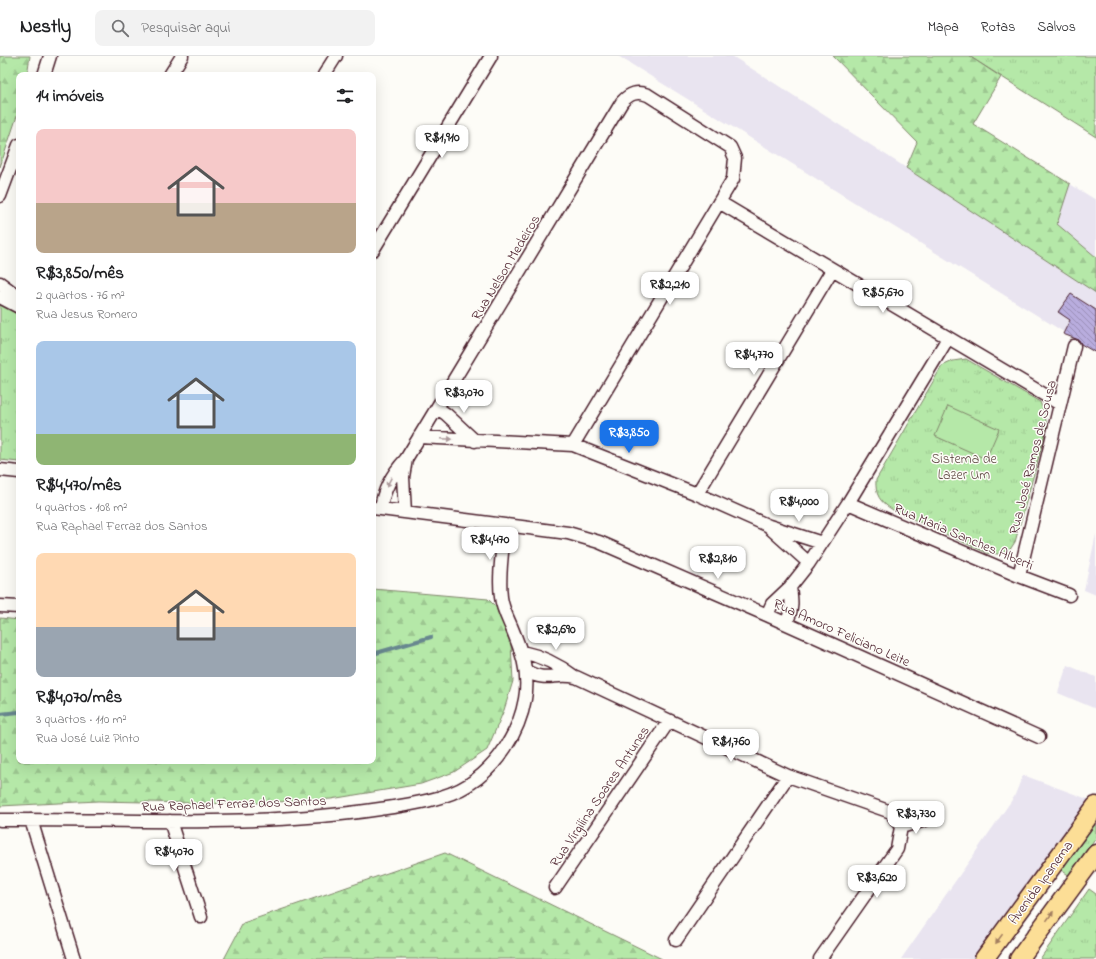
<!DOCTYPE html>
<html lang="pt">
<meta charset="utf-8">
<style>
body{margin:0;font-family:"Indie Flower",sans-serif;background:#f2f2f2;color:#202124;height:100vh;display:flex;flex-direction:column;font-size:15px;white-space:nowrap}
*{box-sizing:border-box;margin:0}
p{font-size:13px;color:#757577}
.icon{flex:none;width:22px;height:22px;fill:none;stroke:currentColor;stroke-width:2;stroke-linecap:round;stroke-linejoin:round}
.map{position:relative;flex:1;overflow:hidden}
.drawer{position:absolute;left:16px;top:16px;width:360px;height:692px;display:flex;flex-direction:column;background:#fff;border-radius:8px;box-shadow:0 4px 16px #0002}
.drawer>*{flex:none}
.price{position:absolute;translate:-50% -34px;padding:0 9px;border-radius:8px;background:#fff;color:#222;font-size:13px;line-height:26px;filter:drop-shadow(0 1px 2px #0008)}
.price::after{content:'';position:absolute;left:50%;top:24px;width:12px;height:9px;margin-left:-6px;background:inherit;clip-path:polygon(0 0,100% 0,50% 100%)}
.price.on{background:#1a73e8;color:#fff}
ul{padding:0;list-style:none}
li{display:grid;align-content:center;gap:8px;height:212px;padding:0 20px}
li span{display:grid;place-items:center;height:124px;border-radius:8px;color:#555}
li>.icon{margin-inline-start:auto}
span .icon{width:72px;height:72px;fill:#fffc;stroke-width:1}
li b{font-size:17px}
h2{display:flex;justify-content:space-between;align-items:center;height:48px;padding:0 20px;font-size:17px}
header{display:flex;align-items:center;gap:24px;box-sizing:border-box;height:56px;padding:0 20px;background:#fff;border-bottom:1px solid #e0e0e0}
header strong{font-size:19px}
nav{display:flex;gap:22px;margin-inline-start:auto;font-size:14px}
.search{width:280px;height:36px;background:#f2f2f2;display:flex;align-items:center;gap:10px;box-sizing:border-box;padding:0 14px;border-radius:8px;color:#757577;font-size:15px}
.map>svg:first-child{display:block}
.built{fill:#e9e4f0}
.grass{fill:url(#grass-tufts);stroke:#80846a}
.forest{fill:url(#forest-firs);stroke:#80846a}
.pitch{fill:#b5e8a8;stroke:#80846a}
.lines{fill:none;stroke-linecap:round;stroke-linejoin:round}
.stream{stroke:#67878f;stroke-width:4}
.building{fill:url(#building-back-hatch);stroke:#4a1f2b}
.minor-casing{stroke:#4a1f2b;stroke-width:15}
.primary-casing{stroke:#4a1f2b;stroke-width:21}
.minor{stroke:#fdfcf7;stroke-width:12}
.primary{stroke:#fcde96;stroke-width:18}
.oneway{fill:#ac999b}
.oneway2{fill:#a37e60}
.labels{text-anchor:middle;stroke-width:3;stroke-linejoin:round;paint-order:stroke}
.street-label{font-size:14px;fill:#4a1f2b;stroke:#fdfcf7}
.park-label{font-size:14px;fill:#65514a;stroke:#fdfcf7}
</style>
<header>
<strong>Nestly</strong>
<div class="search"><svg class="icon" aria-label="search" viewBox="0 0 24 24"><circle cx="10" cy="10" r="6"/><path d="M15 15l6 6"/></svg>Pesquisar aqui</div>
<nav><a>Mapa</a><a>Rotas</a><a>Salvos</a></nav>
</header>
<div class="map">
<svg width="1096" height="903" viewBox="0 0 1096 903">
<defs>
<pattern id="grass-tufts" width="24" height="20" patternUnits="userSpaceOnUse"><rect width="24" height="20" fill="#b5e8a8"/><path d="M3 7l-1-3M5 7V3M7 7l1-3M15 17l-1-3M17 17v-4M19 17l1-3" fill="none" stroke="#9dc791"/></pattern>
<pattern id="forest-firs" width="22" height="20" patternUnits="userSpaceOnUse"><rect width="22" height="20" fill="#b5e8a8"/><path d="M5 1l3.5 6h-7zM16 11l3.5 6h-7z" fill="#9dc791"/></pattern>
<pattern id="building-back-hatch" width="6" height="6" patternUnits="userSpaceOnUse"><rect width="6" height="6" fill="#b9adde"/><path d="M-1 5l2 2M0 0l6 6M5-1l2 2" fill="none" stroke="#988cb4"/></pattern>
</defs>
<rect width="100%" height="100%" fill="#fdfcf7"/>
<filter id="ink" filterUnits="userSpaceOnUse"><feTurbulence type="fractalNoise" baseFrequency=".025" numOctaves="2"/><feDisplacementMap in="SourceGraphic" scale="8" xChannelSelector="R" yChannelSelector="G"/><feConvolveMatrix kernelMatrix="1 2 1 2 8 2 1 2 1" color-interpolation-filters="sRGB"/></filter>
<g filter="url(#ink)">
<path class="built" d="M 618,0 L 732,0 L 1096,234 L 1096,296 Z
M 1070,128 L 1096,144 L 1096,201 L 1056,168 Z
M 1096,478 L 1096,539 L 1084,534 Z
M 1067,609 L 1096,621 L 1096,653 L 1058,637 Z
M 1023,719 L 1093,745 L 975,903 L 901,903 L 1014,741 Z"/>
<path class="grass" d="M 969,0 L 1096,0 L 1096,81 Z
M 0,248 L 19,259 L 19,406 L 0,404 Z
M 966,303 L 1040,346 L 1045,359 L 1047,371 L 1015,486 L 1009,495 L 998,498 L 987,497 L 893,454 C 880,446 875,439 876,424 L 942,310 L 953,305 Z
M 1096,767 L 1096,782 L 1070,820 L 1061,814 Z
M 1089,833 L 1096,838 L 1096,903 L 1040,903 Z"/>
<path class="forest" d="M 0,0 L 30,0 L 27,19 L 19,19 L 19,54 L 0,111 Z
M 833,0 L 969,0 L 1001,21 L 973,68 L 1070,128 L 1057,168 L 1096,201 L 1096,237 L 906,112 L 917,86 Z
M 373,533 L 488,543 L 496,551 L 511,588 L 513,625 L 504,654 L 487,694 L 454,716 L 421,728 L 331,743 L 240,748 L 98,745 L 0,750 L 0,562 L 19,564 L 19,705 L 373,705 Z
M 445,797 L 662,903 L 224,903 L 243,867 Z"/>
<path class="pitch" d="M 948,350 L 999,373 L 986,403 L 935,380 Z"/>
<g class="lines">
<path class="stream" d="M 373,598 L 431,581
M 0,658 L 19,656"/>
</g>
<path class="building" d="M 1071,238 L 1096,254 L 1096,297 L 1081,288 L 1079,284 L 1063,278 L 1070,264 L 1058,256 Z"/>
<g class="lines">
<defs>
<path id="minor" d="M 44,19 L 50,0
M 170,19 L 182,0
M 324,19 L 336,0
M 0,140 L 19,89
M 719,146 L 1060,348
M 373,194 L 491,0
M 0,227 L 19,241
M 0,241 L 19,251
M 437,352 L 446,358 L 475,385
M 419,381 L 573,389 L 697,438 L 769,470 L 822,487
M 0,414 L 19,416
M 697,438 L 832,214
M 848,447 L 1019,520 L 1069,539
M 373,452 L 568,477 L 599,486 L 767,559 L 1039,681
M 381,453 C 383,433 392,418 406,403 L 622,46 C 630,37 637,35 648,39 L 730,91 L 735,102 L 733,123 L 573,389
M 405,456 L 403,421 L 406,403
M 771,473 L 809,507
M 1019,520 L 1074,290
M 0,550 L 19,551
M 767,559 L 772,548 L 790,531 L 809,507 L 848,447 L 948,282
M 786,567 C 793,554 792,545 790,531
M 522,596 C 542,600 559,609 575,621
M 526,615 C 548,627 555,616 576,621 L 788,720 L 891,756 L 901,771 L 897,793 L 820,903
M 0,764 C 127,763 254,772 380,753 C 407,749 445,744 468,729 C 497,711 519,677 525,643 C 530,616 521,594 511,570 C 507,561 502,551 501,541 C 498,518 503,492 505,469
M 31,764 L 74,903
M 170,765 L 201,861
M 901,771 L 925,764
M 555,832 L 669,665
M 676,884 L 788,720"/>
<path id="primary" d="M 984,903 L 1096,750
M 1019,903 L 1096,798"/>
</defs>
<use href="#minor" class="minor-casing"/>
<use href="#primary" class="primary-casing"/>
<use href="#minor" class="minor"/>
<use href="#primary" class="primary"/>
</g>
<defs><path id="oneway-solid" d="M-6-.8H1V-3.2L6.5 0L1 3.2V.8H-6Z"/></defs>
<g class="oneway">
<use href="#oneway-solid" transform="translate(447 383) rotate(3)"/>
<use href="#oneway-solid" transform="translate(389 426) rotate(117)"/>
</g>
<g class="oneway2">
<use href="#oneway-solid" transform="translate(1050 860) rotate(-54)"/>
<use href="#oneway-solid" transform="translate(999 883) rotate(126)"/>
</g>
</g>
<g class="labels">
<g class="street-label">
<text transform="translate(505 211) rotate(-59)" y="5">Rua Nelson Medeiros</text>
<text transform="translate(1032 401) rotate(-76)" y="5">Rua José Ramos de Sousa</text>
<text transform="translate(964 480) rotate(23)" y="5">Rua Maria Sanches Alberti</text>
<text transform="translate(842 576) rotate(24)" y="5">Rua Amoro Feliciano Leite</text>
<text transform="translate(599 740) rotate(-56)" y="5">Rua Virgilina Soares Antunes</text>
<text transform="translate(234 747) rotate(-2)" y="5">Rua Raphael Ferraz dos Santos</text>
<text transform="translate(1040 826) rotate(-54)" y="5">Avenida Ipanema</text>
</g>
<g class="park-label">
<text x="964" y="407">Sistema de<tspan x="964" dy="16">Lazer Um</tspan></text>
</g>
</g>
</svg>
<b class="price" style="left:442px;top:103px">R$1,910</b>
<b class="price" style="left:670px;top:250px">R$2,210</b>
<b class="price" style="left:883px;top:258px">R$5,670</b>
<b class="price" style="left:754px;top:320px">R$4,770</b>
<b class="price" style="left:464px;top:358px">R$3,070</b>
<b class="price on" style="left:629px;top:398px">R$3,850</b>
<b class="price" style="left:799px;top:467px">R$4,000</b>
<b class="price" style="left:490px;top:505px">R$4,470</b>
<b class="price" style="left:718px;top:524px">R$2,810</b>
<b class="price" style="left:556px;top:595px">R$2,690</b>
<b class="price" style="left:731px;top:707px">R$1,760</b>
<b class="price" style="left:916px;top:779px">R$3,730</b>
<b class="price" style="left:174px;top:817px">R$4,070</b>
<b class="price" style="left:877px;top:843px">R$3,620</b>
<section class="drawer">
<h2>14 imóveis<svg class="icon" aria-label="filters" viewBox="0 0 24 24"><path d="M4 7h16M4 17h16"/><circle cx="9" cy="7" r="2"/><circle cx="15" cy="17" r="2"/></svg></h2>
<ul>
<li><span style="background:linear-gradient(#f6c9c9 60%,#b9a48a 0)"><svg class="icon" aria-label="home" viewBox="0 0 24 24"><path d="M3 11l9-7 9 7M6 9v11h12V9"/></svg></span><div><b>R$3,850/mês</b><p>2 quartos · 76 m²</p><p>Rua Jesus Romero</p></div></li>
<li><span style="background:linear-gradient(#a9c7e8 75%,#8fb573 0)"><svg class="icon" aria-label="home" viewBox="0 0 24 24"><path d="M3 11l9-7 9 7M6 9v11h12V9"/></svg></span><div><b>R$4,470/mês</b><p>4 quartos · 108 m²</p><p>Rua Raphael Ferraz dos Santos</p></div></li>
<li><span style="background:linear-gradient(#ffd9b3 60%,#9aa5b1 0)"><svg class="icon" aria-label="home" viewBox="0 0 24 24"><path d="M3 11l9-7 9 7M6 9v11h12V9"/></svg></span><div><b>R$4,070/mês</b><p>3 quartos · 110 m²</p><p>Rua José Luiz Pinto</p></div></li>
</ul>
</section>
</div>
